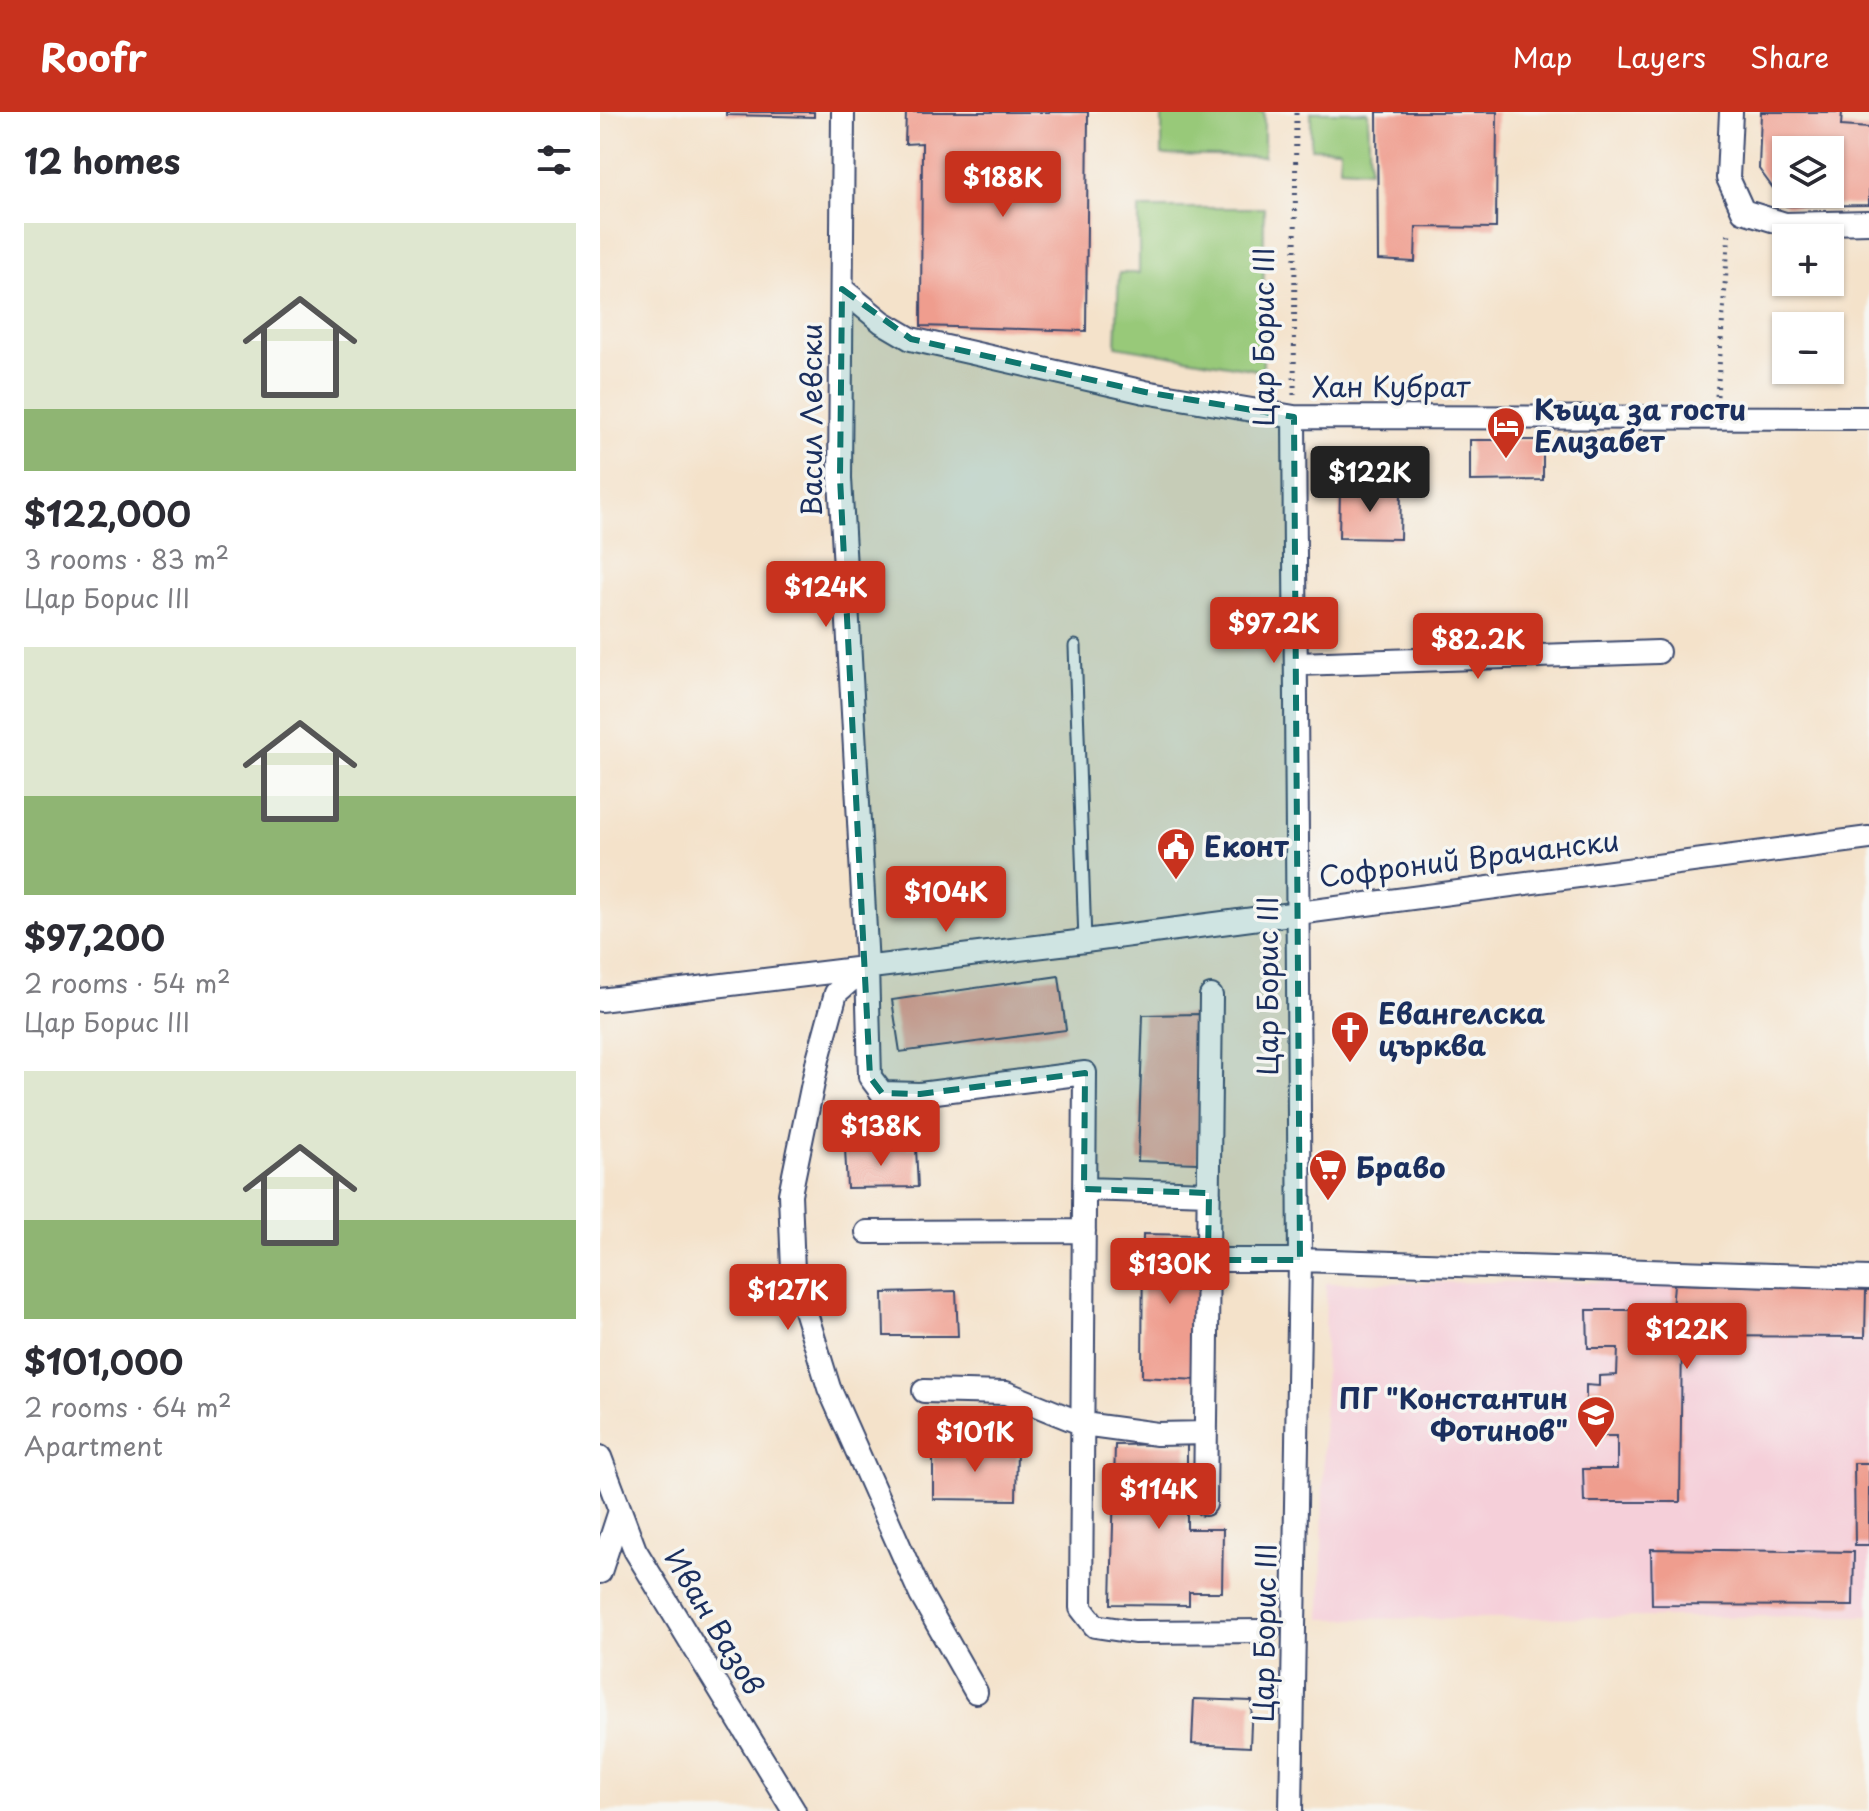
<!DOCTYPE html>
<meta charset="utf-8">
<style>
body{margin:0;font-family:"Playpen Sans",sans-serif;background:#f2f2f3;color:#2b2b33;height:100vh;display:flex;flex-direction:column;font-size:30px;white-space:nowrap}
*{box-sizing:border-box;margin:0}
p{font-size:26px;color:#7c7c81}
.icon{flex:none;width:44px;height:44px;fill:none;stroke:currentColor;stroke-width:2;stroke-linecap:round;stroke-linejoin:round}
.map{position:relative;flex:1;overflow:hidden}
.details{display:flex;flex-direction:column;background:#fff;width:600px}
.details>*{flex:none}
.fabs{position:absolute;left:1172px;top:24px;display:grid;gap:16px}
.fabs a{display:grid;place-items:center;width:72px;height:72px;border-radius:0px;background:#fff;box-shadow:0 2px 6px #0004;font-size:40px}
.price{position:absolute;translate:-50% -68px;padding:0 18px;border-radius:8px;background:#c8321e;color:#fff;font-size:26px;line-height:52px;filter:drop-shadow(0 2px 4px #0008)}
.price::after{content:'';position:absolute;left:50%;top:48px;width:24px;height:18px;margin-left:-12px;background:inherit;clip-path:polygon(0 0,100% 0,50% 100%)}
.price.current{background:#222;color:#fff}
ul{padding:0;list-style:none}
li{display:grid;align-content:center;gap:16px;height:424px;padding:0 24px}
li span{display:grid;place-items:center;height:248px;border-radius:0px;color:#555}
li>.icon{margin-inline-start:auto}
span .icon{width:144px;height:144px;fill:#fffc;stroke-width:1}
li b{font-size:34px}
h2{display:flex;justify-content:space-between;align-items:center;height:96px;padding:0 24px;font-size:34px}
header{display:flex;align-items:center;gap:48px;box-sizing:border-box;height:112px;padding:0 40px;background:#c8321e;color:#fff}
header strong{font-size:38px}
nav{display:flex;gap:44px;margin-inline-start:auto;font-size:28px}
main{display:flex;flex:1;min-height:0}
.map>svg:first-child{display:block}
.built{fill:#f5cfd9}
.green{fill:#98c979;stroke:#5a7c6c;stroke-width:2}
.building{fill:#ef9d8e;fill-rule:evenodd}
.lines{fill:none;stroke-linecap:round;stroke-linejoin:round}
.service-casing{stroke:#3c4a6e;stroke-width:15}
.minor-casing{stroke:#3c4a6e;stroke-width:26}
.path{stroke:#3c4a6e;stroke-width:5;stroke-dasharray:2 6;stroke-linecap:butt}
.service{stroke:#fff;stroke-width:11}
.minor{stroke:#fff;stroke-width:22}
.marked{fill:#0f766e;fill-opacity:0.2;stroke:#0f766e;stroke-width:6;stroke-dasharray:16 10;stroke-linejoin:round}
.labels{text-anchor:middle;stroke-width:7;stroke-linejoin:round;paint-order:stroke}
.street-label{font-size:28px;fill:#1b2f5e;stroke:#f6f6f2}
.poi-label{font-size:28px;font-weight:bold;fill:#1b2f5e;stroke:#f6f6f2;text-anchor:start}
</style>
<header>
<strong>Roofr</strong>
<nav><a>Map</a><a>Layers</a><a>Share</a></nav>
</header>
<main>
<section class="details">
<h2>12 homes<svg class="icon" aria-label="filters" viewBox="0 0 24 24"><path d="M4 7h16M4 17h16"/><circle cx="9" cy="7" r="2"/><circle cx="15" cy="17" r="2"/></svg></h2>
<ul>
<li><span style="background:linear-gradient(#dfe7d0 75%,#8fb573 0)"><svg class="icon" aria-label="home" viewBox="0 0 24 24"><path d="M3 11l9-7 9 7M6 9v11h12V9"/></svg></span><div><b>$122,000</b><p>3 rooms · 83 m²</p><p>Цар Борис III</p></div></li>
<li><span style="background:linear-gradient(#dfe7d0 60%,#8fb573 0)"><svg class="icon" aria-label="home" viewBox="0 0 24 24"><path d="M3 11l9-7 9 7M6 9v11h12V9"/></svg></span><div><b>$97,200</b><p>2 rooms · 54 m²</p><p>Цар Борис III</p></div></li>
<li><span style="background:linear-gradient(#dfe7d0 60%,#8fb573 0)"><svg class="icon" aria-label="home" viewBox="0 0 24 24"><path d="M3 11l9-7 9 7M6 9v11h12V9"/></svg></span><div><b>$101,000</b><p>2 rooms · 64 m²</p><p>Apartment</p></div></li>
</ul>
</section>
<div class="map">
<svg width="1269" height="1699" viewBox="0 0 1269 1699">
<rect width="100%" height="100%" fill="#f6f6f2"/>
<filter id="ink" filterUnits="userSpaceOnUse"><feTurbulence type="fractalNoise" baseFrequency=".0125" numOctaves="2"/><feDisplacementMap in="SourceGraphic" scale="16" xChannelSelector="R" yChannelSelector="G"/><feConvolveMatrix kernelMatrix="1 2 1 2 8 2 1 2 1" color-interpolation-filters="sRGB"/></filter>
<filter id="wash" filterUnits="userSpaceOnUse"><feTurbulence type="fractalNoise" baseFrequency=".006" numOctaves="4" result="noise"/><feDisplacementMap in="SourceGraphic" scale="32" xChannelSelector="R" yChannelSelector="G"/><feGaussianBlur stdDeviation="1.8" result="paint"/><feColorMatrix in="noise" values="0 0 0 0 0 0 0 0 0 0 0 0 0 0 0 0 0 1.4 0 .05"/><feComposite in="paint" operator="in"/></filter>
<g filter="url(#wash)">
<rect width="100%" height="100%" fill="#f4e2ca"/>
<path class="built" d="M 1269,1168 L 1269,1504 L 721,1507 L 726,1171 Z"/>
<path class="green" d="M 562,0 L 664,0 L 664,45 L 562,43 Z
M 711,0 L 768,0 L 770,58 L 740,56 L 740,37 L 711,36 Z
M 539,96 L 664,96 L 663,259 L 516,234 L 519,161 L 539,161 Z"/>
<g id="blocks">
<path class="building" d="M 126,0 L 214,0 L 214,5 L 126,3 Z
M 306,0 L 488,0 L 486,219 L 321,214 L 322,31 L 305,32 Z
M 777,0 L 897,0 L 896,116 L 816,115 L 815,150 L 778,148 Z
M 1161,0 L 1242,0 L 1241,14 L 1269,16 L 1269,93 L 1186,94 L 1159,57 ZM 1186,38 L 1230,38 L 1230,82 L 1186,82 Z
M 870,328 L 943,328 L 943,368 L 870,369 Z
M 740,377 L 801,379 L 800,427 L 739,426 Z
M 459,864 L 466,918 L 300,940 L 292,888 Z
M 600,902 L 598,1051 L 538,1049 L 543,903 Z
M 245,1036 L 316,1036 L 318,1075 L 247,1076 Z
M 543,1122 L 599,1123 L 597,1268 L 542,1265 Z
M 1074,1172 L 1266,1177 L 1265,1225 L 1082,1224 L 1080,1390 L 984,1390 L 983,1357 L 1017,1357 L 1017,1324 L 1000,1324 L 1001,1312 L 986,1313 L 986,1273 L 999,1274 L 999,1264 L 1017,1263 L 1018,1236 L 988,1236 L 987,1198 L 1072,1198 Z
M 356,1179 L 358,1224 L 284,1224 L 283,1181 Z
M 587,1332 L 587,1417 L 623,1417 L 622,1480 L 589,1480 L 589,1493 L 511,1492 L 515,1333 Z
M 333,1337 L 417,1338 L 416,1388 L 333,1387 Z
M 1254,1351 L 1269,1351 L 1269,1433 L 1255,1433 Z
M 1051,1437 L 1254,1440 L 1253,1494 L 1052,1493 Z
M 594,1587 L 652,1589 L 650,1635 L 592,1632 Z"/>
</g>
</g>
<g filter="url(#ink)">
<use href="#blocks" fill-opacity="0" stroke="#3c4a6e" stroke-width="2"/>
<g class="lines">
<defs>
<path id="service" d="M 475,534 L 485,829"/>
<path id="minor" d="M 243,0 L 240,366 L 267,854 L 270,965 L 282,981 L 320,982 L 485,961 L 481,1496 L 495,1514 L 534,1520 L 668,1519
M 1131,0 L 1128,66 L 1143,99 L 1185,112 L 1269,110
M 242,177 L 282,210 L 311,227 L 545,280 L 694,305 L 1269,306
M 697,552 L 1058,540
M 266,855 L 236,881 L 218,947 L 190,1082 L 193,1159 L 229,1276 L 321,1483 L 376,1580
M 0,888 L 485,829 L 1269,726
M 484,1077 L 609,1081
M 267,1120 L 484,1119
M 608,1148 L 700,1148 L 1269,1166
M 324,1279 L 406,1281 L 483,1312 L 557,1322 L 606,1321
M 0,1345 L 35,1438 L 194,1699
M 605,1392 L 611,884
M 0,1460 L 19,1402
M 691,1699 L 700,1148 L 694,305"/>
</defs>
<use href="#service" class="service-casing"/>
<use href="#minor" class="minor-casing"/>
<path class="path" d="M 694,283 L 696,0
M 1117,284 L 1129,118"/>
<use href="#service" class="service"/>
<use href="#minor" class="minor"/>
</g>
</g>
<path class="marked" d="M 242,177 L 311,227 L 545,280 L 694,305 L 700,1148 L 608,1148 L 609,1081 L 484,1077 L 485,961 L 320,982 L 282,981 L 270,965 L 240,366 Z"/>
<defs>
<symbol id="hotel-pin" viewBox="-11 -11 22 30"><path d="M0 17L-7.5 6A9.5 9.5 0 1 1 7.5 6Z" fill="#c8321e" stroke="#f6f6f2"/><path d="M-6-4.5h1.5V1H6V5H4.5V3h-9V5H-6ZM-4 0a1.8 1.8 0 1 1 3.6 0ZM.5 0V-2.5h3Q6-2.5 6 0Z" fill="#fff"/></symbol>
<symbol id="civic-pin" viewBox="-11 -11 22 30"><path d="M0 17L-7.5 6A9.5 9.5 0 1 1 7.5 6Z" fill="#c8321e" stroke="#f6f6f2"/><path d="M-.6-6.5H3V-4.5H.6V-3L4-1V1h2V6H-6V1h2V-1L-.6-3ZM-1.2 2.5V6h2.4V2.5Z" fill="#fff"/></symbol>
<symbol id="church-pin" viewBox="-11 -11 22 30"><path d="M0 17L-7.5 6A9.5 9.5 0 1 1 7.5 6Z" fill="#c8321e" stroke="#f6f6f2"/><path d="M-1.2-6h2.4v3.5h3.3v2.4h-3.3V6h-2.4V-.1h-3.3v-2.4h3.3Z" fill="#fff"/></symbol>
<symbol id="supermarket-pin" viewBox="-11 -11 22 30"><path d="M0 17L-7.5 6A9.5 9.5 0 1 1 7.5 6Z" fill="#c8321e" stroke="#f6f6f2"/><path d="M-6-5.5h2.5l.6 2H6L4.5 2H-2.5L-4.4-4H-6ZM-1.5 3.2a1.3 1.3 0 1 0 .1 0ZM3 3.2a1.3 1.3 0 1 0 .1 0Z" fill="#fff"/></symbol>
<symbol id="school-pin" viewBox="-11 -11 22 30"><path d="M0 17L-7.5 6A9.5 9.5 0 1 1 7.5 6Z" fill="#c8321e" stroke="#f6f6f2"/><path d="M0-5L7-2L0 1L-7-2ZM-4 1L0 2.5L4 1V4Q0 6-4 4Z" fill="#fff"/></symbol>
</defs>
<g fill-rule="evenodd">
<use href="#hotel-pin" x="884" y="292" width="44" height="60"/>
<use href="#civic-pin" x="554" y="713" width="44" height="60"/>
<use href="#church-pin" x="728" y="896" width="44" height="60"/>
<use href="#supermarket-pin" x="706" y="1034" width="44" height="60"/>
<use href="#school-pin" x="974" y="1281" width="44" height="60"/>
</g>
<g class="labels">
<g class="street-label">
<text transform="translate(664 225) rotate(-90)" y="10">Цар Борис III</text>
<text x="791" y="285">Хан Кубрат</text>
<text transform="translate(212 308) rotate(-90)" y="10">Васил Левски</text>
<text transform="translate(869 747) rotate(-7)" y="10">Софроний Врачански</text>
<text transform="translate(668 874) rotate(-90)" y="10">Цар Борис III</text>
<text transform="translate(114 1510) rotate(59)" y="10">Иван Вазов</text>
<text transform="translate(665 1521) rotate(-89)" y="10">Цар Борис III</text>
</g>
<g class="poi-label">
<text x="934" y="308">Къща за гости<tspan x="934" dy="32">Елизабет</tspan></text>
<text x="604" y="745">Еконт</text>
<text x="778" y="912">Евангелска<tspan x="778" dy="32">църква</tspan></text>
<text x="756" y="1066">Браво</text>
<text x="968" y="1297" text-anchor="end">ПГ "Константин<tspan x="968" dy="32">Фотинов"</tspan></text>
</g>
</g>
</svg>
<div class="fabs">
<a><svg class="icon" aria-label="layers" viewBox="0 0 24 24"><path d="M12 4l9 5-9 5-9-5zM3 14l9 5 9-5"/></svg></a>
<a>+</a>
<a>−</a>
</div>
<b class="price" style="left:403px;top:107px">$188K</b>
<b class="price current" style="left:770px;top:402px">$122K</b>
<b class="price" style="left:226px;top:517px">$124K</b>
<b class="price" style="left:674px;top:553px">$97.2K</b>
<b class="price" style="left:878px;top:569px">$82.2K</b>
<b class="price" style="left:346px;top:822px">$104K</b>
<b class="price" style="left:281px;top:1056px">$138K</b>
<b class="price" style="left:570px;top:1194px">$130K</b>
<b class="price" style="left:188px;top:1220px">$127K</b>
<b class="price" style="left:1087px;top:1259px">$122K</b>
<b class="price" style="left:375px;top:1362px">$101K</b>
<b class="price" style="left:559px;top:1419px">$114K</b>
</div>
</main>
